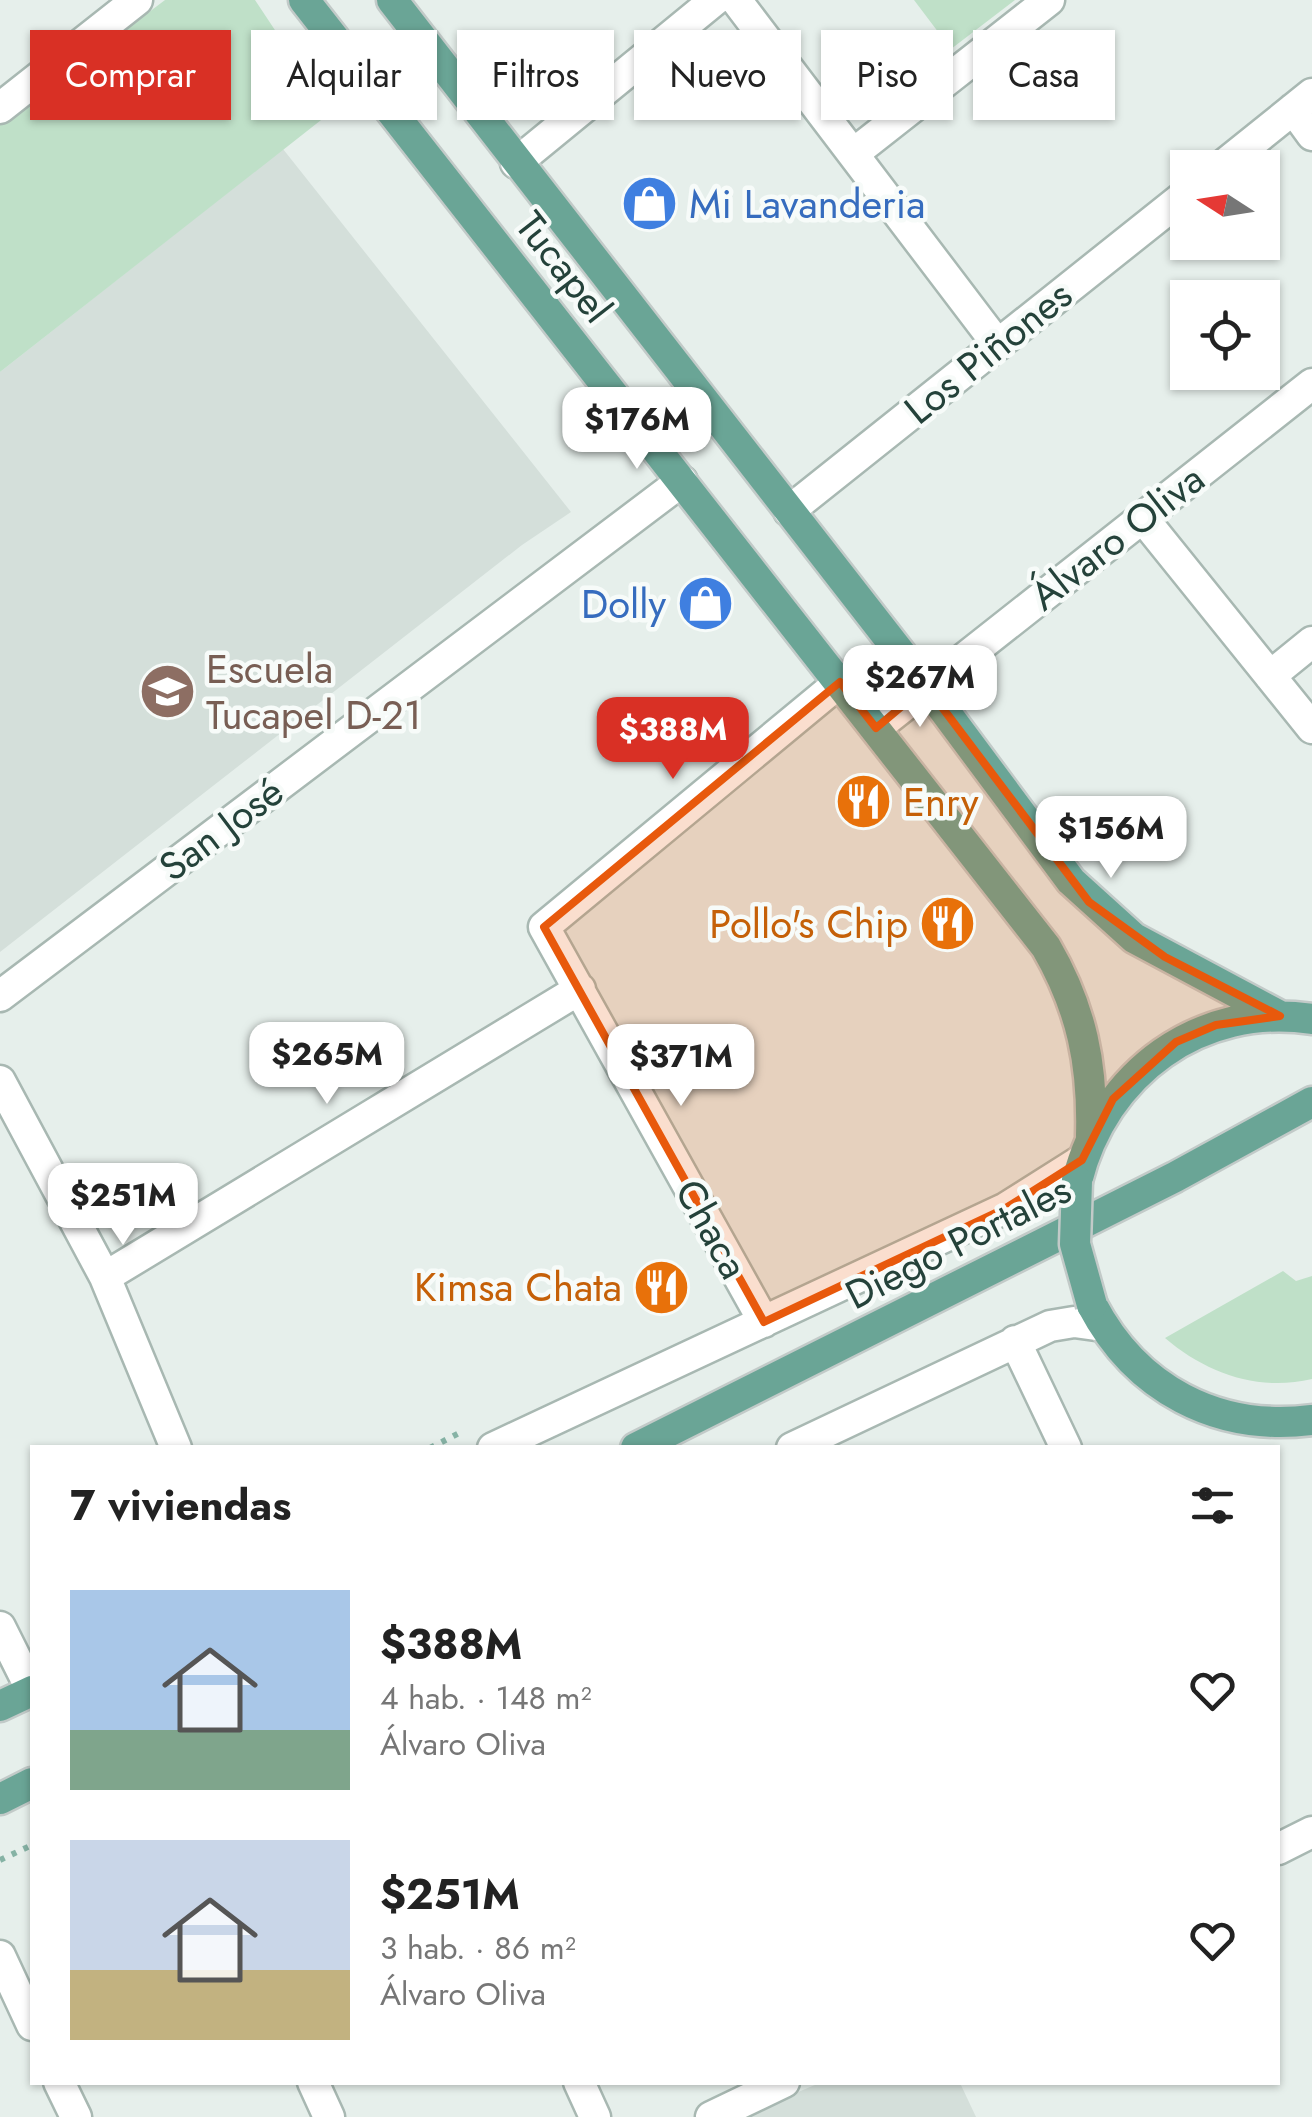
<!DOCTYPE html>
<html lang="es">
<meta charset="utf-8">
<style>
body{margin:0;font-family:Jost,sans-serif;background:#f2f2f2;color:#222;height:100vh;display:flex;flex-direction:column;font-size:38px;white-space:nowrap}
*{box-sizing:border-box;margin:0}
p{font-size:32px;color:#767676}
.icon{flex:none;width:55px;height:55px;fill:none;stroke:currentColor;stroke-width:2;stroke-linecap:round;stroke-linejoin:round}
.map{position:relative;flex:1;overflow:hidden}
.drawer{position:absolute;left:30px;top:1445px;width:1250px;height:640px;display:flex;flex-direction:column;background:#fff;border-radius:0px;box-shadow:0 2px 8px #0004}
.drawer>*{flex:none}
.banner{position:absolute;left:30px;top:30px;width:1252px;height:90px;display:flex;gap:20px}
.needle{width:65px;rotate:282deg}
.tools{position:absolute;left:1170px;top:150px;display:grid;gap:20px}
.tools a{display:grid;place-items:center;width:110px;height:110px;border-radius:0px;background:#fff;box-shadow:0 2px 8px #0004;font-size:50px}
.price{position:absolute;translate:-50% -85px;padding:0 22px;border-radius:20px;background:#fff;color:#222;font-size:32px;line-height:65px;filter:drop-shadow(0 2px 5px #0008)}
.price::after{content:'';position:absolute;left:50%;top:60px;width:30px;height:22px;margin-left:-15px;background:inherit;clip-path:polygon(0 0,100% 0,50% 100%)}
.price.selected{background:#d93025;color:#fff}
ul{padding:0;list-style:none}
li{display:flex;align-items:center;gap:30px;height:250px;padding:0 40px}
li span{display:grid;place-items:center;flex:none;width:280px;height:200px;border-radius:0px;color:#555}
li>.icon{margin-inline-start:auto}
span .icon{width:120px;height:120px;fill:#fffc;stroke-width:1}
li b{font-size:42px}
h2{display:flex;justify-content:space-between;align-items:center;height:120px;padding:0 40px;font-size:42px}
.chip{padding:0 35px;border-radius:0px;background:#fff;box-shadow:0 2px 8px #0004;font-size:35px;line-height:90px}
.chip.selected{background:#d93025;color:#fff}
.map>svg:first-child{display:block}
.built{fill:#d4dfda}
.green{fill:#bfe0c8}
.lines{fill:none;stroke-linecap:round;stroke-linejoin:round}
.minor-casing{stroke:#a8b8b2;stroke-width:35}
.major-casing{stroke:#c2cac8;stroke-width:35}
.path{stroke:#86b3a5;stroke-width:6;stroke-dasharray:5 8;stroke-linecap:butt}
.minor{stroke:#fff;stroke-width:30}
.major{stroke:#6aa596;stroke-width:30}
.major-bridge-casing{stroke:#c2cac8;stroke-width:35;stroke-linecap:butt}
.major-bridge{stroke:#6aa596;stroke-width:30}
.marked{fill:#e8590c;fill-opacity:0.2;stroke:#e8590c;stroke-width:8;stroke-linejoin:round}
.labels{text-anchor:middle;stroke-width:9;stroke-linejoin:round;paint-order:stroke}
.shop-label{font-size:40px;fill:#366cbe;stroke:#f7fbf9;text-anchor:start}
.street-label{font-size:40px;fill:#24423a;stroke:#f7fbf9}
.education-label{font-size:40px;fill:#785e54;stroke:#f7fbf9;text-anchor:start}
.food-label{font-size:40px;fill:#c56008;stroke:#f7fbf9;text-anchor:end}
</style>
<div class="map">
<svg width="1312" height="2117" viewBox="0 0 1312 2117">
<rect width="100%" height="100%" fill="#e6efeb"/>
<path class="built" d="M 283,149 L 571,512 L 522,545 L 0,952 L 0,372 Z
M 822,2082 L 960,2083 L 976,2117 L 739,2117 Z"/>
<path class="green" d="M 165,0 L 255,0 L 330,113 L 0,372 L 0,125 Z
M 914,0 L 1015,0 L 951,49 Z
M 1283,1271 L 1296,1281 L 1312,1276 L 1312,1379 C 1258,1392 1206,1373 1165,1338 Z"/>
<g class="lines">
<defs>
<path id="minor" d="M 736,0 L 998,345
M 0,108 L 137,0
M 1293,109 L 1312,135
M 853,154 L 1049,0
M 516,163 L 715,0
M 1220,168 L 1312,94
M 789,511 L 1188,193
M 1142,517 L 1312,728
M 1270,676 L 1312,642
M 876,728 L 1312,384
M 0,996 L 682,481
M 0,1081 L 105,1277 L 176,1448
M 105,1277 L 580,989
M 764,1322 L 544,927 L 840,682
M 1015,1341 L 1066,1448
M 493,1448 L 1006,1208 L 1082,1160
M 792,1448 L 1050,1326 L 1074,1322 L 1103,1326
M 0,1627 L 32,1691
M 1278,1849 L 1312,1832
M 0,1956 L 32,2025
M 59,2082 L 76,2117
M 313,2082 L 329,2117
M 579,2082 L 595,2117
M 711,2117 L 784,2082"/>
<path id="major" d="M 304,0 L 1046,947 C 1082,1009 1093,1065 1091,1136
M 392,0 L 926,686 L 1071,881 L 1134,938 L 1280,1016
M 1077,1181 C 1104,1073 1200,1002 1312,1019
M 1092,1305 C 1136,1389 1217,1432 1312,1420
M 636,1448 L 1175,1177 L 1312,1102
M 0,1706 L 32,1691
M 0,1799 L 32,1783"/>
</defs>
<use href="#minor" class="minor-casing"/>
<use href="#major" class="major-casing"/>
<path class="path" d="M 430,1448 L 463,1431
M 0,1860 L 32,1845"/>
<use href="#minor" class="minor"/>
<use href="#major" class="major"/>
<defs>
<path id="major-bridge" d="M 1077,1181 L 1075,1244 L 1092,1305"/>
</defs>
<use href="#major-bridge" class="major-bridge-casing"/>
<use href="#major-bridge" class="major-bridge"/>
</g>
<path class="marked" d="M 840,682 L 876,728 L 926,686 L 1089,902 L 1165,957 L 1280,1016 L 1216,1025 L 1176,1042 L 1113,1099 L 1082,1160 L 1006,1208 L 764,1322 L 544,927 Z"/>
<defs>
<symbol id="shop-disc" viewBox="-11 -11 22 22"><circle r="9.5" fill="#3f7fe0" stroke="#f7fbf9"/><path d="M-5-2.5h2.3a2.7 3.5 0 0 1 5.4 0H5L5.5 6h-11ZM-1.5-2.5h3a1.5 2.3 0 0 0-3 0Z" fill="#fff"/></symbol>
<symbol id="school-disc" viewBox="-11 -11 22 22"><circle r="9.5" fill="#8d6e63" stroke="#f7fbf9"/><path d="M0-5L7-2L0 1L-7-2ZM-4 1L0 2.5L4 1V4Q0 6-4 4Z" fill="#fff"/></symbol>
<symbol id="restaurant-disc" viewBox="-11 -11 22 22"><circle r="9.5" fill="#e8710a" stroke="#f7fbf9"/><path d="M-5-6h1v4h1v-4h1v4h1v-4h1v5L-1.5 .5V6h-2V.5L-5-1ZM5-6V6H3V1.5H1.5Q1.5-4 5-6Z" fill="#fff"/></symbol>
</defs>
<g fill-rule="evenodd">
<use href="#shop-disc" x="618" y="172" width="63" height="63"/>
<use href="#shop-disc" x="674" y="572" width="63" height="63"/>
<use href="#school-disc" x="136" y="660" width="63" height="63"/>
<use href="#restaurant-disc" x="832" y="770" width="63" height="63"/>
<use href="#restaurant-disc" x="916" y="892" width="63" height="63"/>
<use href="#restaurant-disc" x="630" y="1256" width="63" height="63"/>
</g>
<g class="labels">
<g class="shop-label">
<text x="689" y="218">Mi Lavanderia</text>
<text x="666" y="618" text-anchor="end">Dolly</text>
</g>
<g class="street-label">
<text transform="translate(564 267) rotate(52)" y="14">Tucapel</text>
<text transform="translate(988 352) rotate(-39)" y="14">Los Piñones</text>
<text transform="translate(1117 537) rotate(-38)" y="14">Álvaro Oliva</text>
<text transform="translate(221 829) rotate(-37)" y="14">San José</text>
<text transform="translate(712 1229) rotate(61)" y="14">Chaca</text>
<text transform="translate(958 1242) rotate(-27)" y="14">Diego Portales</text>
</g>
<g class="education-label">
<text x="206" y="683">Escuela<tspan x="206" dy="46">Tucapel D-21</tspan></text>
</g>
<g class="food-label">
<text x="903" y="816" text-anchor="start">Enry</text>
<text x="908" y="938">Pollo's Chip</text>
<text x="622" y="1301">Kimsa Chata</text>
</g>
</g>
</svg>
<div class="tools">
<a><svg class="needle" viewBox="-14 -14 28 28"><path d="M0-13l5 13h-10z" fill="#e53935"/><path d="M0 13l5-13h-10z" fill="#767676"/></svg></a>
<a><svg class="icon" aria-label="locate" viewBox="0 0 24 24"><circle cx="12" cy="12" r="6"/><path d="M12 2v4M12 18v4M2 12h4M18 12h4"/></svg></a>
</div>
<b class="price" style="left:637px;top:472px">$176M</b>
<b class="price" style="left:920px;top:730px">$267M</b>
<b class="price selected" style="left:673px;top:782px">$388M</b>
<b class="price" style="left:1111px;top:881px">$156M</b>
<b class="price" style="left:327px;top:1107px">$265M</b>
<b class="price" style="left:681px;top:1109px">$371M</b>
<b class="price" style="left:123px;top:1248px">$251M</b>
<div class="banner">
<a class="chip selected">Comprar</a>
<a class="chip">Alquilar</a>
<a class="chip">Filtros</a>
<a class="chip">Nuevo</a>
<a class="chip">Piso</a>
<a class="chip">Casa</a>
</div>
<section class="drawer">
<h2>7 viviendas<svg class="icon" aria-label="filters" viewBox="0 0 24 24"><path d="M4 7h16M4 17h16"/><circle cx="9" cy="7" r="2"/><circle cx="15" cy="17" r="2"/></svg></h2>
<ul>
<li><span style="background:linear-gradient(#a9c7e8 70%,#7fa58c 0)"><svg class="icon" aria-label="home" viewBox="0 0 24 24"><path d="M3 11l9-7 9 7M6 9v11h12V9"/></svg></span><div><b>$388M</b><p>4 hab. · 148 m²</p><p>Álvaro Oliva</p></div><svg class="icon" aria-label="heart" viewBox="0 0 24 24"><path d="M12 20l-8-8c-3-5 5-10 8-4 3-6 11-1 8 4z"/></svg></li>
<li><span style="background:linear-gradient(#c9d6e8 65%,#c2b280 0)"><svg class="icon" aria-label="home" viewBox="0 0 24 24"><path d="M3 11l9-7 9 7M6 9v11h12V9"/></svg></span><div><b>$251M</b><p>3 hab. · 86 m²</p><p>Álvaro Oliva</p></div><svg class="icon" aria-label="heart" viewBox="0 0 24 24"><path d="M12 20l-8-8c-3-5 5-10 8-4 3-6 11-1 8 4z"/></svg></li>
</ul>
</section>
</div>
